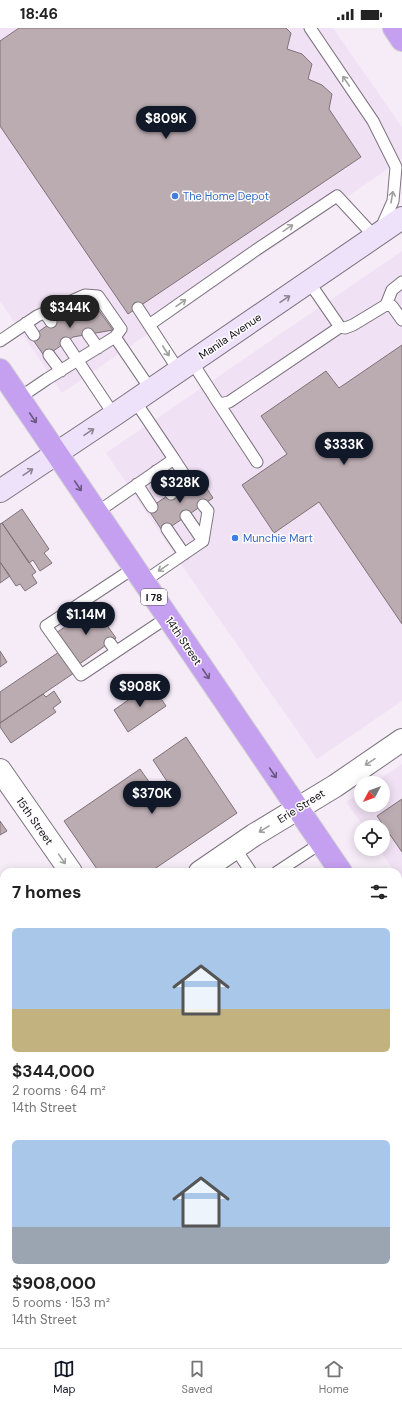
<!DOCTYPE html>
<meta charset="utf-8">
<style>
body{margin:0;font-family:"DM Sans",sans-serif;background:#f2f2f2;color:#222;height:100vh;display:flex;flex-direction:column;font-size:15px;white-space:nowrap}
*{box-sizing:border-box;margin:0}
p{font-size:13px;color:#767676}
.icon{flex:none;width:22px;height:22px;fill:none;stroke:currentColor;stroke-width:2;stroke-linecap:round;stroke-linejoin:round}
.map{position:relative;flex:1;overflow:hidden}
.panel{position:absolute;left:0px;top:840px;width:402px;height:480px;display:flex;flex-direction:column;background:#fff;border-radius:12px 12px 0 0;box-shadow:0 2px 10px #0003}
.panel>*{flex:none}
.needle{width:26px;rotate:229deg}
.fabs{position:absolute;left:354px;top:748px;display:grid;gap:8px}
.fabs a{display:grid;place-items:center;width:36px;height:36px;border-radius:50%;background:#fff;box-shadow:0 2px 10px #0003;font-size:20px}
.price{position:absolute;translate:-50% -34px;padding:0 9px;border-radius:14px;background:#111827;color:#fff;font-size:13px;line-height:26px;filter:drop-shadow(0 1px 2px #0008)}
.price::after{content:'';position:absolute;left:50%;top:24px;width:12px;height:9px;margin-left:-6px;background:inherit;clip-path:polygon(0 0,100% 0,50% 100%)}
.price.on{background:#222;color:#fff}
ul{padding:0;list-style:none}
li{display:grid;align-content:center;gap:8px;height:212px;padding:0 12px}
li span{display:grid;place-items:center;height:124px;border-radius:6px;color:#555}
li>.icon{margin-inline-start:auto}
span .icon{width:72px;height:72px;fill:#fffc;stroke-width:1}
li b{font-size:17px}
h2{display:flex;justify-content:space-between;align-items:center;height:48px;padding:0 12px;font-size:17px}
.status{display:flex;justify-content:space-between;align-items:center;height:28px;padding:0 20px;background:#fff;direction:ltr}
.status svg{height:11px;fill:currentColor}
.menu{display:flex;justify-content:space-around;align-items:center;height:56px;border-top:1px solid #e0e0e0;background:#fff;font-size:11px;color:#767676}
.menu a{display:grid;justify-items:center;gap:2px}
.menu .on{color:#111827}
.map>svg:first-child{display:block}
.built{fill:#f0e1f4}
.green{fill:#9cdfb1}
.building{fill:#bbacb1;stroke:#807278}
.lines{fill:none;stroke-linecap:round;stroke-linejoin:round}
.lane-casing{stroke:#7c737e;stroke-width:13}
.street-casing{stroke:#7c737e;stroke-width:24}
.secondary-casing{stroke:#7c737e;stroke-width:24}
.highway-casing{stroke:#cfcfd0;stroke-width:24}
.lane{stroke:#fff;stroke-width:11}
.street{stroke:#fff;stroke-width:22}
.secondary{stroke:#eee2fa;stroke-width:22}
.highway{stroke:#c59ff0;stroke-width:22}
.oneway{stroke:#a09fa0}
.oneway2{stroke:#8b8392}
.oneway3{stroke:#6b5681}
.shop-dot{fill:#3f7fe0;stroke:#fefcff;stroke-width:1.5}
.labels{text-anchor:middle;stroke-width:3;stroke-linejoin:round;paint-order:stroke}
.shield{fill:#fefcff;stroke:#585559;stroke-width:1}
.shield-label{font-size:10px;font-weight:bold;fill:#110e12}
.shop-label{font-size:11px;fill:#366cbe;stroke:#fefcff;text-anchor:start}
.street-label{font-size:11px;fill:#110e12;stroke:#fefcff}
</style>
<div class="status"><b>18:46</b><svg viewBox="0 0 49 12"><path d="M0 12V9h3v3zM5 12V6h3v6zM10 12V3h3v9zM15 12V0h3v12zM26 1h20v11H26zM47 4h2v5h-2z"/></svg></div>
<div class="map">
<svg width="402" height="1320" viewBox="0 0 402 1320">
<rect width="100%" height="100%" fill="#f6ecf8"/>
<path class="built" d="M 0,0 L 333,0 L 402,99 L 402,131 L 62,365 L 0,273 Z
M 402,223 L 402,673 L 317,731 L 196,558 L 106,425 Z
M 402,736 L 402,854 L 398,849 L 398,844 L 395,844 L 379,821 L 383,821 L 383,799 L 364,799 L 346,774 L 361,764 L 361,777 L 383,777 L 383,755 L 374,755 Z
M 0,1207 L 4,1213 L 4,1316 L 74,1316 L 77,1320 L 0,1320 Z"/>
<path class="green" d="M 0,886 L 4,892 L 4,946 L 0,949 Z"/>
<path class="building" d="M 19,0 L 286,0 L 291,5 L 287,21 L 302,26 L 312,36 L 308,51 L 322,57 L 332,66 L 329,81 L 361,129 L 128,286 L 0,98 L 0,13 Z
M 95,277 L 113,302 L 73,309 L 45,329 L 31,309 L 65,285 Z
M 402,317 L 402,596 L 319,474 L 274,505 L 242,457 L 287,426 L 261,388 L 326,343 L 339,360 Z
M 198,447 L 213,470 L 163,504 L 148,481 Z
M 22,481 L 49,521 L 44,525 L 52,535 L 40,543 L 33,532 L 29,535 L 2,495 Z
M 2,495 L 36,544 L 32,547 L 37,555 L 25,563 L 20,556 L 16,558 L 0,534 L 0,496 Z
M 0,534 L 10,548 L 0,555 Z
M 94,579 L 116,610 L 78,637 L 56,605 Z
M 0,623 L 7,634 L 0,639 Z
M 59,624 L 74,645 L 0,695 L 0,664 Z
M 151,656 L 166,678 L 128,704 L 114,682 Z
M 54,663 L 61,674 L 53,680 L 56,684 L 11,715 L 0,699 L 0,695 L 43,666 L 46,669 Z
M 186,709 L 237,785 L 150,844 L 99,844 L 64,793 L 140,741 L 164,775 L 176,767 L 153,732 Z
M 402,771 L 402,824 L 377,788 Z
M 0,793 L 7,803 L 0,807 Z
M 4,866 L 4,885 L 0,879 L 0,868 Z
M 4,1009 L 4,1068 L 0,1071 L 0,1012 Z
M 398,1032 L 402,1037 L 402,1066 L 398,1061 Z
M 398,1061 L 402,1066 L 402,1078 L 398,1081 Z
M 131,1316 L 219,1316 L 214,1320 L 134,1320 Z"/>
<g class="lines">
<defs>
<path id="lane" d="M 310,0 L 373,93 L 396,139 L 393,173 L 381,200
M 309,254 L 340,299 L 345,300 L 353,297 L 386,277 L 392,278 L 402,292
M 386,277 L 392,262 L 402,254
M 138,280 L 179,343
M 45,285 L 51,294
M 26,295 L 34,307
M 149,297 L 256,222 L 337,168 L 375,209
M 88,306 L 98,320
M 115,309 L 151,362
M 0,313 L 37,288 L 85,267 L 98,268 L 121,301 L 115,309 L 47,351 L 19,370
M 66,315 L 114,387
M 49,327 L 61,343
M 192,334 L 219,376 L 229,374 L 340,299
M 219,376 L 257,434
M 174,431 L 189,454
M 156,443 L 171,466
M 137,456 L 152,479
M 96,485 L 174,431 L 135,373
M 186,488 L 203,513
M 167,501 L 184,526
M 134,540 L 46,598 L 81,647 L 168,589
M 143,554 L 203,513 L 208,483 L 203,477
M 67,584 L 73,593
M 110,615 L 116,623
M 235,820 L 251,844
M 277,844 L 321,815"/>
<path id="street" d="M 0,742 L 71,844
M 200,844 L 254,807 L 335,758 L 402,712
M 0,980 L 4,977
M 398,1132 L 402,1138
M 0,1179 L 4,1185
M 96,1316 L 99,1320
M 391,1316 L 394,1320"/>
<path id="secondary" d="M 0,463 L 114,387 L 402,190
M 398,1238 L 402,1235
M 277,1320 L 283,1316"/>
<path id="highway" d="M 394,0 L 402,12
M 0,342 L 341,844
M 398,927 L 402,933"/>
</defs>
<use href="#lane" class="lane-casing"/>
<use href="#street" class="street-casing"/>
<use href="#secondary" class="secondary-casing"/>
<use href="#highway" class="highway-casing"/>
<use href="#lane" class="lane"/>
<use href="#street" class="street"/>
<use href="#secondary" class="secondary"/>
<use href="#highway" class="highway"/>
</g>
<defs><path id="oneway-shaft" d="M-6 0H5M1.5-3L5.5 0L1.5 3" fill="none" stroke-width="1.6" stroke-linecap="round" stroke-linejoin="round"/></defs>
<g class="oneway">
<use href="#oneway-shaft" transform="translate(346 53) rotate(-124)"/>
<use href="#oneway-shaft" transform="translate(392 169) rotate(-80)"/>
<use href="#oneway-shaft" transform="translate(288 200) rotate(-34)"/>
<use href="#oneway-shaft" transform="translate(181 275) rotate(-35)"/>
<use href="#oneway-shaft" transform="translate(166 323) rotate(57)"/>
<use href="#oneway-shaft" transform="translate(163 540) rotate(146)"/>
<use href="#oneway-shaft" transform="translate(370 734) rotate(146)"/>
<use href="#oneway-shaft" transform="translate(264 801) rotate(148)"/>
<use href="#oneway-shaft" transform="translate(62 831) rotate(55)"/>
</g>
<g class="oneway2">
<use href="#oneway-shaft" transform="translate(285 271) rotate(-34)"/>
<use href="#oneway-shaft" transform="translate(89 404) rotate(-34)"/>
<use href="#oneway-shaft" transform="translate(28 444) rotate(-34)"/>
</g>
<g class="oneway3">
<use href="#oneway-shaft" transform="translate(33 390) rotate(56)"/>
<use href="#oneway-shaft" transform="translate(78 458) rotate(56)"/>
<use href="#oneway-shaft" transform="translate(206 646) rotate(56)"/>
<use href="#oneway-shaft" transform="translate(273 745) rotate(56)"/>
</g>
<g class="shop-dot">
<circle cx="175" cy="168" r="4"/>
<circle cx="235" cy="510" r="4"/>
</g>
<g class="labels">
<rect class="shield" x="141" y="561" width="26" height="16" rx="3"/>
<g class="shield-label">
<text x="154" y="573">I 78</text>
</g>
<g class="shop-label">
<text x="183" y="172">The Home Depot</text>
<text x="243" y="514">Munchie Mart</text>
</g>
<g class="street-label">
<text transform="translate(230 308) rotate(-34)" y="4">Manila Avenue</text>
<text transform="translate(184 613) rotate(56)" y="4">14th Street</text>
<text transform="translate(301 778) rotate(-32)" y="4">Erie Street</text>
<text transform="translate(35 793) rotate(55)" y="4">15th Street</text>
</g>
</g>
</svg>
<div class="fabs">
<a><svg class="needle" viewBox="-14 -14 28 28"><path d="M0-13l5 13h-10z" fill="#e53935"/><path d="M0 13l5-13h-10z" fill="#767676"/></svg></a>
<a><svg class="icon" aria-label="locate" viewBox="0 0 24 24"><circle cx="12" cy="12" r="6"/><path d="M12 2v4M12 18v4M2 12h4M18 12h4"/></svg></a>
</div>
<b class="price" style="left:166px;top:112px">$809K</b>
<b class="price on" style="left:70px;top:301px">$344K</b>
<b class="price" style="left:344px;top:438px">$333K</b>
<b class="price" style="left:180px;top:476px">$328K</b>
<b class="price" style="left:86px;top:608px">$1.14M</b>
<b class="price" style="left:140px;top:680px">$908K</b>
<b class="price" style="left:152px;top:787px">$370K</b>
<section class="panel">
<h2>7 homes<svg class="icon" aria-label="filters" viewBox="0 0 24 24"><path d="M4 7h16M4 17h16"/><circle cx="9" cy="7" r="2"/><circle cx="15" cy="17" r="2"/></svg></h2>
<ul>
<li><span style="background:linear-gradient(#a9c7e8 65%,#c2b280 0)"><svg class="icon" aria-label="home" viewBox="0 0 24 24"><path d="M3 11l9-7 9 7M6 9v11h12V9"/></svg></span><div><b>$344,000</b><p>2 rooms · 64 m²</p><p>14th Street</p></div></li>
<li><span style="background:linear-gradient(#a9c7e8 70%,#9aa5b1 0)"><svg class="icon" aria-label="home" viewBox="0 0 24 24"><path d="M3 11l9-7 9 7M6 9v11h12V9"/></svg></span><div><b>$908,000</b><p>5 rooms · 153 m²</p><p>14th Street</p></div></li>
</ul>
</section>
</div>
<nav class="menu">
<a class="on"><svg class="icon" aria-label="map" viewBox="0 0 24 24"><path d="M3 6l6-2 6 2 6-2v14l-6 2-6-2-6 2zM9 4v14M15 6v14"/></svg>Map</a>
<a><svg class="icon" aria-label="saved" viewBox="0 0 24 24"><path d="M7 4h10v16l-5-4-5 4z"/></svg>Saved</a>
<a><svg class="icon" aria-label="home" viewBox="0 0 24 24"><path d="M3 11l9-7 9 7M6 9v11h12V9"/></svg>Home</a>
</nav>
